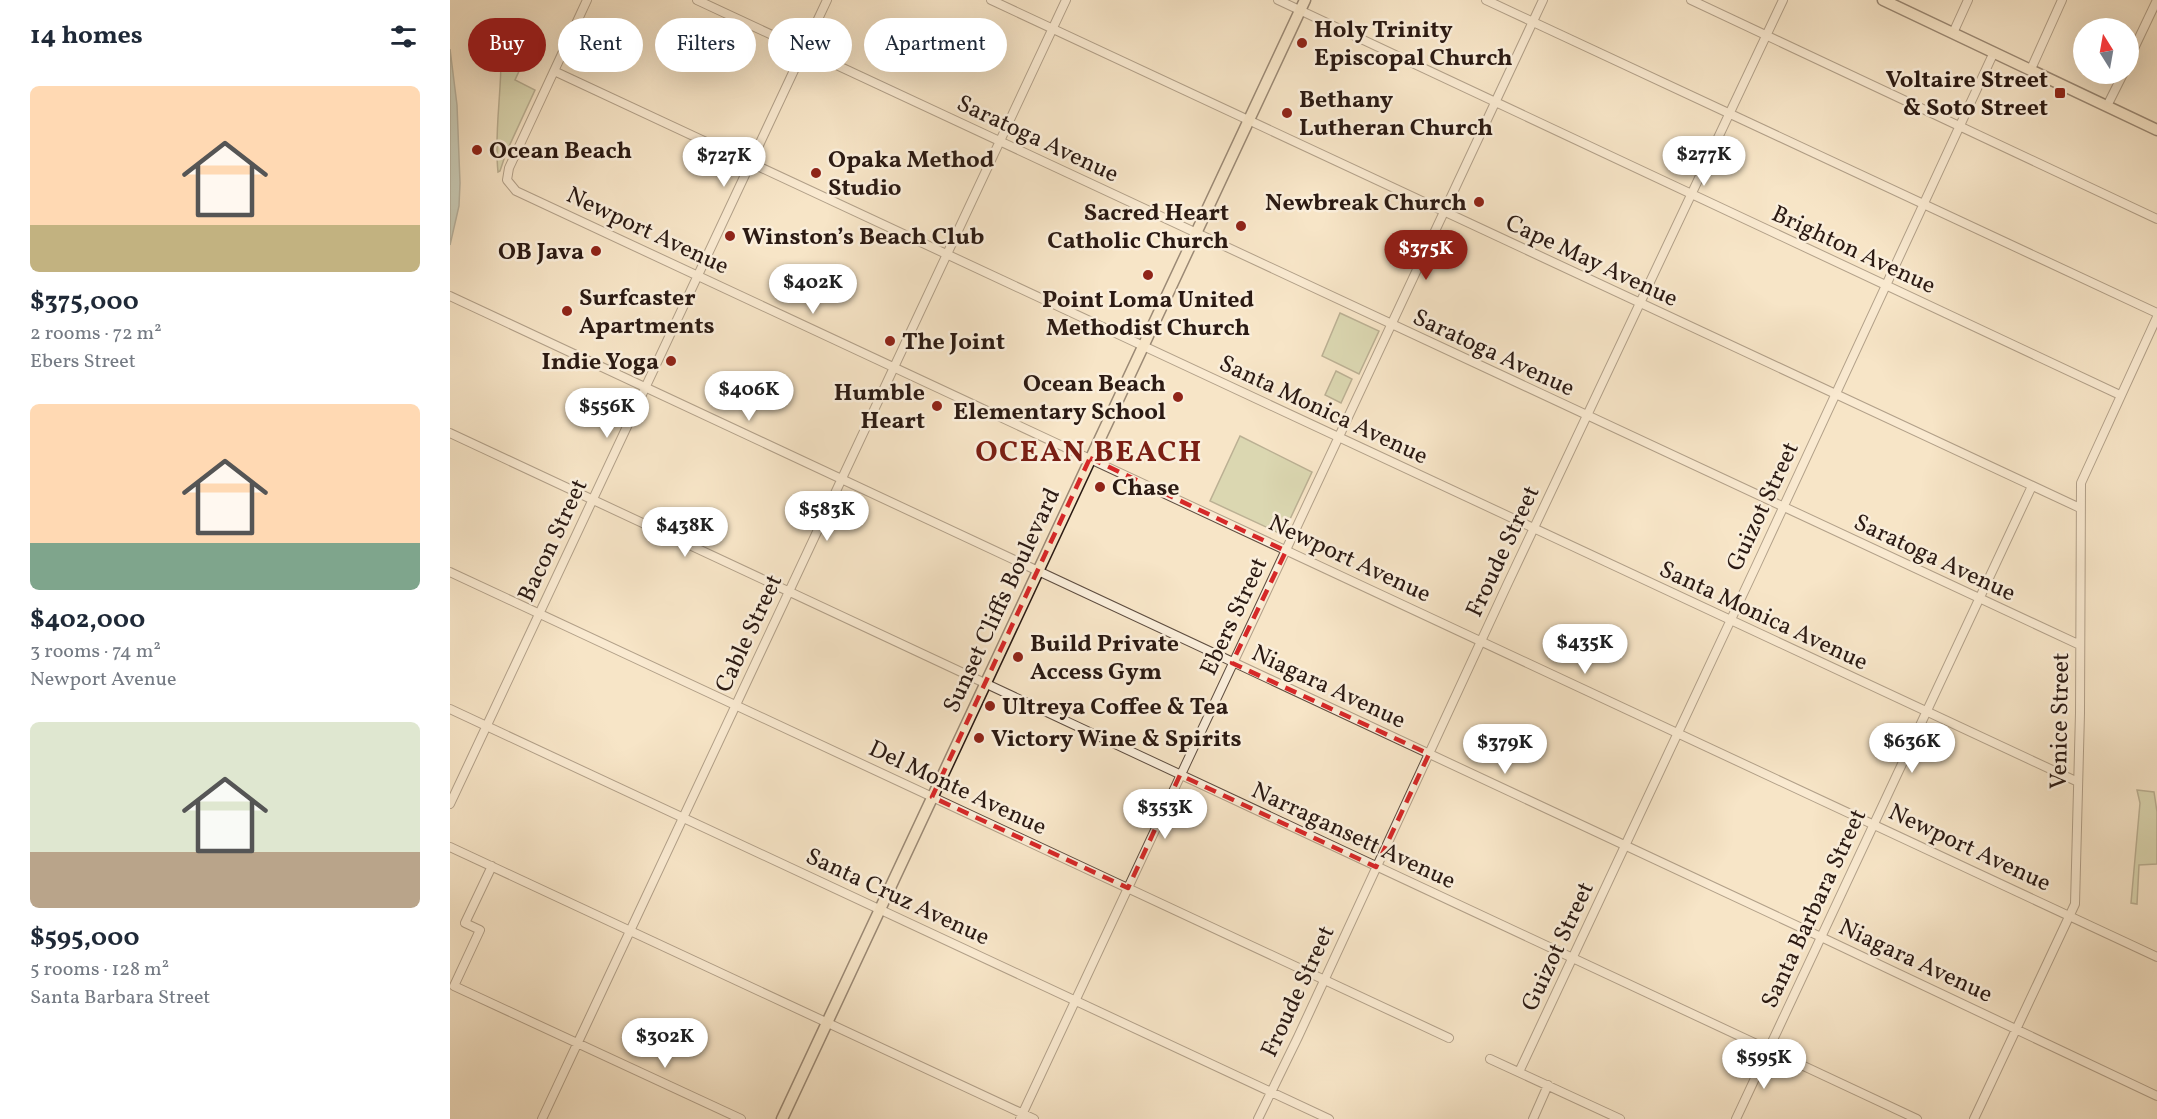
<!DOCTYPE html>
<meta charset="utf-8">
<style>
body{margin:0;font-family:Vollkorn,serif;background:#f2f2f3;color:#1f2937;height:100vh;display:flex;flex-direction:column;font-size:22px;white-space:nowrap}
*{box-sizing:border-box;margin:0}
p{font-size:20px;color:#747a83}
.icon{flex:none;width:33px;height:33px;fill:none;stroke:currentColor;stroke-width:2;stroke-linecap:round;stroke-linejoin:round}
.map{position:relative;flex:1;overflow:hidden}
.sheet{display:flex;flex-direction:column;background:#fff;width:450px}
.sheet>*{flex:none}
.top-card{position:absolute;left:18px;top:18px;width:570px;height:54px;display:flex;gap:12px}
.needle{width:39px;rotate:349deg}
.controls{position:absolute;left:1623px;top:18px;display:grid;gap:12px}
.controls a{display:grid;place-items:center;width:66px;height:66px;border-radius:50%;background:#fff;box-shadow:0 6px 24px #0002;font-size:30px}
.price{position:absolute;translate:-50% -51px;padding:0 14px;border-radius:21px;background:#fff;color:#222;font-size:20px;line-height:39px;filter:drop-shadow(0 2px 3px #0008)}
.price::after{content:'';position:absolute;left:50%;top:36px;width:18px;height:14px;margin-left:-9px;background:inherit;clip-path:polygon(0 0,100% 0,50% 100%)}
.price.selected{background:#8f2418;color:#fff}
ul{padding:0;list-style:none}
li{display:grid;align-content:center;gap:12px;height:318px;padding:0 30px}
li span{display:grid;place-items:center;height:186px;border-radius:9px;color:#555}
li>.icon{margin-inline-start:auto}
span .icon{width:108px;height:108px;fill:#fffc;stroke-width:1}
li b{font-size:26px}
h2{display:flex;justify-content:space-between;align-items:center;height:72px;padding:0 30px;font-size:26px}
.chip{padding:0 21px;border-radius:27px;background:#fff;box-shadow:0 6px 24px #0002;font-size:21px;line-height:54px}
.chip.selected{background:#8f2418;color:#fff}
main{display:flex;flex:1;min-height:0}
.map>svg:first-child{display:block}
.green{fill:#b9c598;stroke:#727056;stroke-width:1.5}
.water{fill:#9ebebb;stroke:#707c78;stroke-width:1.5}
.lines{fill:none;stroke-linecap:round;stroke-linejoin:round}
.minor-casing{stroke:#5e4d40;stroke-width:10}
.major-casing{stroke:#2b1a13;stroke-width:13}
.minor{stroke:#faeedb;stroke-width:8}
.major{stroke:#f7e5c7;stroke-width:10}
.marked{fill:none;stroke:#d62828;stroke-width:4.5;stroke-dasharray:12 8;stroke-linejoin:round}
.poi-dot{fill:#8f2418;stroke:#faeedb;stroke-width:2}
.labels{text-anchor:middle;stroke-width:5;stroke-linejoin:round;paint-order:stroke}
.poi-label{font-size:24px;font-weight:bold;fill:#2b1a13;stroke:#faeedb;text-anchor:start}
.street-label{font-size:24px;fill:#2b1a13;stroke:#faeedb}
.district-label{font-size:30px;font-weight:bold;letter-spacing:1.5px;fill:#7a1f14;stroke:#faeedb}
</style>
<main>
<section class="sheet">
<h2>14 homes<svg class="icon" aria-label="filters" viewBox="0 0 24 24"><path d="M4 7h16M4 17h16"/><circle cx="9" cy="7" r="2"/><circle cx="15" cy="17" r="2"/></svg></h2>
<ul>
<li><span style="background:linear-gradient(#ffd9b3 75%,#c2b280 0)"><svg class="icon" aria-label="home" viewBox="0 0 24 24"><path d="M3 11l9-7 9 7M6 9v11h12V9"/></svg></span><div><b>$375,000</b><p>2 rooms · 72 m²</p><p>Ebers Street</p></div></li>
<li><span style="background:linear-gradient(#ffd9b3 75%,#7fa58c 0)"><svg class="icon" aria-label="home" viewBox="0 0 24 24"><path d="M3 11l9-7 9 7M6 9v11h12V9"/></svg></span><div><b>$402,000</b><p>3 rooms · 74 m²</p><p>Newport Avenue</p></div></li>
<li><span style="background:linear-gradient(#dfe7d0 70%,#b9a48a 0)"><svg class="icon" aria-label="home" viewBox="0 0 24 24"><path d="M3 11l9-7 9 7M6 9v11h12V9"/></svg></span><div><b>$595,000</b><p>5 rooms · 128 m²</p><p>Santa Barbara Street</p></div></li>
</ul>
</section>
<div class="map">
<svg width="1707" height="1119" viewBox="0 0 1707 1119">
<rect width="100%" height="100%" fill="#f7e5c7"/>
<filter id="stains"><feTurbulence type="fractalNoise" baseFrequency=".00333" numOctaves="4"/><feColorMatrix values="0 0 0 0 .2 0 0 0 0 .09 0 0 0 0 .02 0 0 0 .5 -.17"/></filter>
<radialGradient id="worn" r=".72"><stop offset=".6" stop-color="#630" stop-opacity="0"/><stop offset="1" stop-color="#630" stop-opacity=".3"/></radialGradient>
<path class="green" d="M 51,60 L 70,69 L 65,80 L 85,90 L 56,153 L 50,171 L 48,172 C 44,135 51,98 51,60 Z
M 890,313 L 929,331 L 909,374 L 872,356 Z
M 886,371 L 902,379 L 891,403 L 875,395 Z
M 790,436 L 862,472 L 834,532 L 829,533 L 760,501 Z
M 1687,790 L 1704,792 L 1707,812 L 1707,864 L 1689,865 L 1687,904 L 1681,903 L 1690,803 Z"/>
<path class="water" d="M 0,49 L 7,105 L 10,183 L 9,206 L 0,245 Z"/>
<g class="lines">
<defs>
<path id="minor" d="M 137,0 L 59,168 L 57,180 L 66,191 L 1707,957
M 247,0 L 1630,645
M 541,0 L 1630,508
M 828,0 L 1670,395
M 1036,0 L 1707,313
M 1241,0 L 1707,219
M 1503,33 L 1518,0
M 1678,61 L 1707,0
M 1581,69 L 1612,0
M 104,71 L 1628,782
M 1657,106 L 1673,74
M 0,296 L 1371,937 L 1707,1096
M 0,433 L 1467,1119
M 0,572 L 999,1038
M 0,709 L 879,1119
M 0,804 L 377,0
M 0,847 L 584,1119
M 42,866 L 15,923 L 30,930 L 4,986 L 291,1119
M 1040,1059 L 1170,1119
M 1069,1072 L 1307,564 L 1544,52
M 92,1119 L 616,0
M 570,1119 L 1093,0
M 808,1119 L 848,1037 L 1057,585 L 1333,0
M 1083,1119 L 1098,1085
M 1286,1119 L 1582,486
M 1524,1119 L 1625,904 L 1630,713 L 1631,483 L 1707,317"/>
<path id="major" d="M 1433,0 L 1707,130
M 332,1119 L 855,0"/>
</defs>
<use href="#minor" class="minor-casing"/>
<use href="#major" class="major-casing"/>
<use href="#minor" class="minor"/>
<use href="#major" class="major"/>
</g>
<path d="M0 0H1707V1119H0ZM 640,458 L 836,551 L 782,663 L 979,754 L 926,867 L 730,775 L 678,888 L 482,797 Z" fill="#f7e5c7" fill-opacity=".55" fill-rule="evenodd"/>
<path class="marked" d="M 640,458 L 836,551 L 782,663 L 979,754 L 926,867 L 730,775 L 678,888 L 482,797 Z"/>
<g class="poi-dot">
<circle cx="852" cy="43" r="6"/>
<rect x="1604" y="87" width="12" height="12" rx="3"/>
<circle cx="837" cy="113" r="6"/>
<circle cx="27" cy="150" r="6"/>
<circle cx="366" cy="173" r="6"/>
<circle cx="1029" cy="202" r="6"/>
<circle cx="791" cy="226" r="6"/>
<circle cx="280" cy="236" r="6"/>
<circle cx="146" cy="251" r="6"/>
<circle cx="698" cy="275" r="6"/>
<circle cx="117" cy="311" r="6"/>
<circle cx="440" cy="341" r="6"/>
<circle cx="221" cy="361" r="6"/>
<circle cx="728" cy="397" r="6"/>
<circle cx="487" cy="406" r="6"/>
<circle cx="650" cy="487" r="6"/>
<circle cx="568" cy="657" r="6"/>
<circle cx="540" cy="706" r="6"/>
<circle cx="529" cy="738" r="6"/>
</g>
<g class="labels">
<g class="poi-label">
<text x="864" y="37">Holy Trinity<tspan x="864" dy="28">Episcopal Church</tspan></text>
<text x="1598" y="87" text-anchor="end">Voltaire Street<tspan x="1598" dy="28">&amp; Soto Street</tspan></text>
<text x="849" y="107">Bethany<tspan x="849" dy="28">Lutheran Church</tspan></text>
<text x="39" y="158">Ocean Beach</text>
<text x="378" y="167">Opaka Method<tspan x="378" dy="28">Studio</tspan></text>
<text x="1017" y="210" text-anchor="end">Newbreak Church</text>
<text x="779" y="220" text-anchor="end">Sacred Heart<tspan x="779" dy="28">Catholic Church</tspan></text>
<text x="292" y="244">Winston’s Beach Club</text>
<text x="134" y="259" text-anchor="end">OB Java</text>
<text x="129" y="305">Surfcaster<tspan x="129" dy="28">Apartments</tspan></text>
<text x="698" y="307" text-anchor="middle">Point Loma United<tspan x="698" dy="28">Methodist Church</tspan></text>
<text x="452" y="349">The Joint</text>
<text x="209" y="369" text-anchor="end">Indie Yoga</text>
<text x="716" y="391" text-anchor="end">Ocean Beach<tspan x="716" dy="28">Elementary School</tspan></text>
<text x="475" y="400" text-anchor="end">Humble<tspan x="475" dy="28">Heart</tspan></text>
<text x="662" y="495">Chase</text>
<text x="580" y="651">Build Private<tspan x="580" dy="28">Access Gym</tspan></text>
<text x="552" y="714">Ultreya Coffee &amp; Tea</text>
<text x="541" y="746">Victory Wine &amp; Spirits</text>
</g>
<g class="street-label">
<text transform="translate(588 138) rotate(25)" y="8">Saratoga Avenue</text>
<text transform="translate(198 230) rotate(25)" y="8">Newport Avenue</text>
<text transform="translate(1404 249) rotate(25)" y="8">Brighton Avenue</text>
<text transform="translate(1142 260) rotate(25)" y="8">Cape May Avenue</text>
<text transform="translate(1044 352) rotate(25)" y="8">Saratoga Avenue</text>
<text transform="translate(874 409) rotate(25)" y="8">Santa Monica Avenue</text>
<text transform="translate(1312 506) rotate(-65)" y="8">Guizot Street</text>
<text transform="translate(102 540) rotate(-65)" y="8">Bacon Street</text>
<text transform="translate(1052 551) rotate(-65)" y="8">Froude Street</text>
<text transform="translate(1485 557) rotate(25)" y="8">Saratoga Avenue</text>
<text transform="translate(900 558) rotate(25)" y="8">Newport Avenue</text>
<text transform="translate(551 600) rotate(-65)" y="8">Sunset Cliffs Boulevard</text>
<text transform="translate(1314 615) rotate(25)" y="8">Santa Monica Avenue</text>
<text transform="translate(783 616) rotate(-65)" y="8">Ebers Street</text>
<text transform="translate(298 633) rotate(-65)" y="8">Cable Street</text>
<text transform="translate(879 686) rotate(25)" y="8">Niagara Avenue</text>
<text transform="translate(1609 721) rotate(-89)" y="8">Venice Street</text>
<text transform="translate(508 787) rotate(25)" y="8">Del Monte Avenue</text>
<text transform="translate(904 835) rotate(25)" y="8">Narragansett Avenue</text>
<text transform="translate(1520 847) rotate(25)" y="8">Newport Avenue</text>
<text transform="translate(448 896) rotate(25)" y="8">Santa Cruz Avenue</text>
<text transform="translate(1363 908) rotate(-65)" y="8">Santa Barbara Street</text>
<text transform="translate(1107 946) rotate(-65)" y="8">Guizot Street</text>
<text transform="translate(1466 960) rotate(25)" y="8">Niagara Avenue</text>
<text transform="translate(847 991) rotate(-65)" y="8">Froude Street</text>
</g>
<g class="district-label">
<text x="639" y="461">OCEAN BEACH</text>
</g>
</g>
<rect width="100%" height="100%" filter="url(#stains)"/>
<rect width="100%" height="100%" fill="url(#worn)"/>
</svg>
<div class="controls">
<a><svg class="needle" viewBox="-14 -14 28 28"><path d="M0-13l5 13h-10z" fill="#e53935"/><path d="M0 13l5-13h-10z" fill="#747a83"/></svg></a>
</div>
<b class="price" style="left:1254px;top:187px">$277K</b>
<b class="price" style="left:274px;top:188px">$727K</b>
<b class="price selected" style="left:976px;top:281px">$375K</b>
<b class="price" style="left:363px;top:315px">$402K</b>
<b class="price" style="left:299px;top:422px">$406K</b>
<b class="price" style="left:157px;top:439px">$556K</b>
<b class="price" style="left:377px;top:542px">$583K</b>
<b class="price" style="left:235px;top:558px">$438K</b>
<b class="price" style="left:1135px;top:675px">$435K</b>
<b class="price" style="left:1462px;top:774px">$636K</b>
<b class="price" style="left:1055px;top:775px">$379K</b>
<b class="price" style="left:715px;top:840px">$353K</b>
<b class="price" style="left:215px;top:1069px">$302K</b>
<b class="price" style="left:1314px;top:1090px">$595K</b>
<div class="top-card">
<a class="chip selected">Buy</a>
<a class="chip">Rent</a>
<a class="chip">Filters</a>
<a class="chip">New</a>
<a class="chip">Apartment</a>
</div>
</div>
</main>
